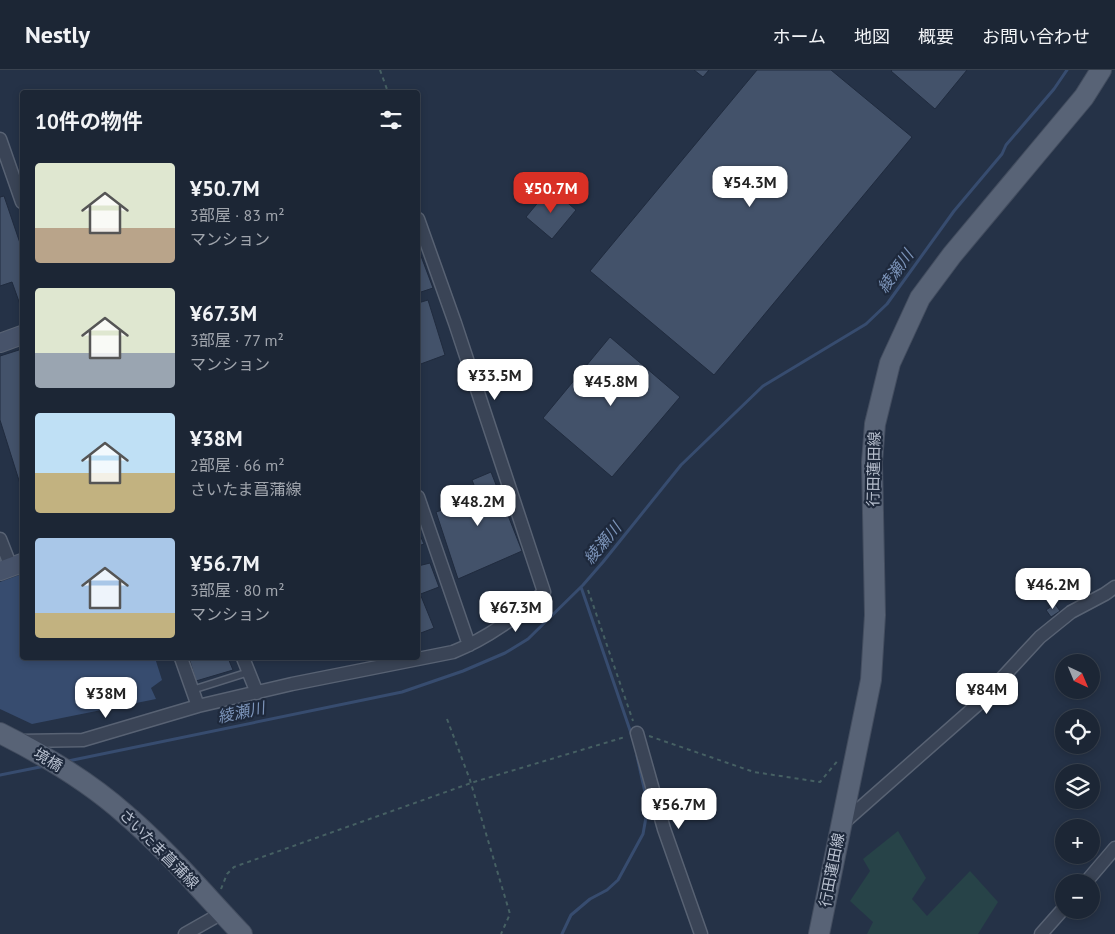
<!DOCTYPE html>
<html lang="ja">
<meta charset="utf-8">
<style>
body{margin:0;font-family:"PT Sans","Noto Sans JP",sans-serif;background:#293241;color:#f1f3f6;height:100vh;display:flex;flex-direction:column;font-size:19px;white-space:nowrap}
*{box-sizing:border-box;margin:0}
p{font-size:16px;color:#a0a5ad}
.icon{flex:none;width:28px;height:28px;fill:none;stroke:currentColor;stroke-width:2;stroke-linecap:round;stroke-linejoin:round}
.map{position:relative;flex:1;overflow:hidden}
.panel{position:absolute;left:20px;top:20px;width:400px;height:570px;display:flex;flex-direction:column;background:#1c2635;border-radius:5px;box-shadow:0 2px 8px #0003,0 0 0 1px #3a4350}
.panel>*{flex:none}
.needle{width:32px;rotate:136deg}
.controls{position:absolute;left:1055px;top:584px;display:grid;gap:10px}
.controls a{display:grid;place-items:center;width:45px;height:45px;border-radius:50%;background:#1c2635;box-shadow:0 2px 8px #0003,0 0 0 1px #3a4350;font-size:25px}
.price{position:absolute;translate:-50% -42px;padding:0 11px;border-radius:10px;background:#fff;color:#222;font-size:16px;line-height:32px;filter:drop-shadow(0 1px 2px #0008)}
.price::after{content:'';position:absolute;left:50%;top:30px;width:15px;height:11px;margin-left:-8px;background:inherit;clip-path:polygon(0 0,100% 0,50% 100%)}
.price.current{background:#d93025;color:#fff}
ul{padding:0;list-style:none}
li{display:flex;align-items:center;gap:15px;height:125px;padding:0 15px}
li span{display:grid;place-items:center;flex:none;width:140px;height:100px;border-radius:5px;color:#555}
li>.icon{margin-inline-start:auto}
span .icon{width:60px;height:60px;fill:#fffc;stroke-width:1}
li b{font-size:21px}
h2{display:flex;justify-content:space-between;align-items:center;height:60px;padding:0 15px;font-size:21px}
header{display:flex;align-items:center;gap:30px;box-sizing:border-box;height:70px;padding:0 25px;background:#1c2635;border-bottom:1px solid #3a4350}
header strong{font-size:24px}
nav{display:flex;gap:28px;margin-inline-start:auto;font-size:18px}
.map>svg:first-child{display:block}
.green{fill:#274348}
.water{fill:#374c6f}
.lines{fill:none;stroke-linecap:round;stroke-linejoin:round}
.stream{stroke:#374c6f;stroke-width:3}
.building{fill:#43526a;stroke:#202b3e}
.lane-casing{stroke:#586273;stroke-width:9}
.street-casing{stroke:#586273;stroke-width:15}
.secondary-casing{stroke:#586273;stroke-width:20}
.primary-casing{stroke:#434d5f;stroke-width:22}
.path{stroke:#466063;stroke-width:2;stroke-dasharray:4 4;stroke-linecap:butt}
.lane{stroke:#3a4456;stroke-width:6}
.street{stroke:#3a4456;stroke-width:12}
.secondary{stroke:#47536a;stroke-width:18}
.primary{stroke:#586376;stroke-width:20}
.labels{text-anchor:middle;stroke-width:4.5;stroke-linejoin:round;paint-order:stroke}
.street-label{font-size:15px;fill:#b8c0cf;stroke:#1e293c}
.water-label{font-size:16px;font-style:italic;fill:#7c94b9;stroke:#1e293c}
</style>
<header>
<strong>Nestly</strong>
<nav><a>ホーム</a><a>地図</a><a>概要</a><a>お問い合わせ</a></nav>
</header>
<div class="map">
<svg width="1115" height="864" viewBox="0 0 1115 864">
<rect width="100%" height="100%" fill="#253247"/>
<path class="green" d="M 898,761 L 926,808 L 912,829 L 927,846 L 970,801 L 998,832 L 978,864 L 867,864 L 873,852 L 850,831 L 870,801 L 863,789 Z"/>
<path class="water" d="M 22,504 L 22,588 L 155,588 L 162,610 L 151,618 L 156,629 L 32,654 L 0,639 L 0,512 Z"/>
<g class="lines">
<path class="stream" d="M 581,517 L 632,666
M 68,691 L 402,622 L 463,601 L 505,583 L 528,569 L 583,515 L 603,492 L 681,395 L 763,316 L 866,254 L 887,234 L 954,141 L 1002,84 L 1006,75 L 1054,19 L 1067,0
M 0,705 L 45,696
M 562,864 L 571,845 L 590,829 L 607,820 L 618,810 L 643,764 L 648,736 L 637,686"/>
</g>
<path class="building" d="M 694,0 L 709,0 L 703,7 Z
M 757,0 L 831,0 L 912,67 L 714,305 L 590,201 Z
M 892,0 L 967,0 L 935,39 L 891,1 Z
M 550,118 L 576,140 L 552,169 L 526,147 Z
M 4,126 L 22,179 L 22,240 L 12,212 L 0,216 L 0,127 Z
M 418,178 L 433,218 L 418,223 Z
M 428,230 L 445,285 L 418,295 L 418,233 Z
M 610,267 L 680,327 L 612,407 L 543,348 Z
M 22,279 L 22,420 L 0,350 L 0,286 Z
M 491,402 L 522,481 L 458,509 L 436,442 L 451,437 L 447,426 L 474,415 L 472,410 Z
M 418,461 L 424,474 L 418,476 Z
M 430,493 L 439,517 L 418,525 L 418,496 Z
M 421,526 L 434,558 L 418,564 L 418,527 Z
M 1055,534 L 1060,541 L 1051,547 L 1046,540 Z
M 189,588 L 228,588 L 233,600 L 196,611 Z"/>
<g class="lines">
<defs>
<path id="lane" d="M 192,620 L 249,602"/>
<path id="street" d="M 0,69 L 22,132
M 418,427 L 469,575
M 0,469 L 11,497
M 181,588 L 198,636 L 292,614 L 453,582 C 488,568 516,547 544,522 L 455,253 L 418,149
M 243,588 L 257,623
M 637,663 L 664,759 L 701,864
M 21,671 L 83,670 L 198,636
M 842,754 L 977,635 L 1040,567 L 1071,542 L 1105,524 L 1115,517
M 1086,812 L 1115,778
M 185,864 L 222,843
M 1041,864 L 1064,838"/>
<path id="secondary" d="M 0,273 L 22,265
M 0,501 L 22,493"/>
<path id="primary" d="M 0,663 C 44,685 88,711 125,744 C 167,780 204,824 242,864
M 819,864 L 871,610 L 875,545 L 872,392 L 875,354 L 890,293 L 920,228 L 952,185 L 1084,27 L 1101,0"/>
</defs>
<use href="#lane" class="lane-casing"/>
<use href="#street" class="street-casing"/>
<use href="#secondary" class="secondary-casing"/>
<use href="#primary" class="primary-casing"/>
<path class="path" d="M 380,0 L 388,22
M 588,520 L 633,651
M 447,649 L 470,710 L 510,844 L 501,864
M 649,666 L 754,702 L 820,712 L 839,689
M 221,819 L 227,804 L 234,797 L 474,712 L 625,667"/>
<use href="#lane" class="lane"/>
<use href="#street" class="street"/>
<use href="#secondary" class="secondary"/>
<use href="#primary" class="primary"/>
</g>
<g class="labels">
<g class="street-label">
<text transform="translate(874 399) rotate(-89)" y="5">行田蓮田線</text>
<text transform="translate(48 690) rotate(31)" y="5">境橋</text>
<text transform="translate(159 779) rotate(45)" y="5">さいたま菖蒲線</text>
<text transform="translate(832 800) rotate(-79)" y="5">行田蓮田線</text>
</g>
<g class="water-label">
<text transform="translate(895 201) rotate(-54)" y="6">綾瀬川</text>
<text transform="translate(602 473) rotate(-50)" y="6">綾瀬川</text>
<text transform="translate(241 642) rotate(-12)" y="6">綾瀬川</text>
</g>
</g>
</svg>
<div class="controls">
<a><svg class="needle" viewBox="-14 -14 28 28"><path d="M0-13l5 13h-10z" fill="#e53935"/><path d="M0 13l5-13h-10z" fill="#a0a5ad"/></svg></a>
<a><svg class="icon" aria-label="locate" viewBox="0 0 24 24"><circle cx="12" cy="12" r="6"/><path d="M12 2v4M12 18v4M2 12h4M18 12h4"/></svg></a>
<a><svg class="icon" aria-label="layers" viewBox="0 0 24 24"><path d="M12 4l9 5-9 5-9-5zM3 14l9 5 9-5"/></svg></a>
<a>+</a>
<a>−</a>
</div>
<b class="price" style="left:750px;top:138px">¥54.3M</b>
<b class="price current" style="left:551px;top:144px">¥50.7M</b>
<b class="price" style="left:495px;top:331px">¥33.5M</b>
<b class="price" style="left:611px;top:337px">¥45.8M</b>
<b class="price" style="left:478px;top:457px">¥48.2M</b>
<b class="price" style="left:1053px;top:540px">¥46.2M</b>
<b class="price" style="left:516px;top:563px">¥67.3M</b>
<b class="price" style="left:987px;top:645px">¥84M</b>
<b class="price" style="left:106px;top:649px">¥38M</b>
<b class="price" style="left:679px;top:760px">¥56.7M</b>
<section class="panel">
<h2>10件の物件<svg class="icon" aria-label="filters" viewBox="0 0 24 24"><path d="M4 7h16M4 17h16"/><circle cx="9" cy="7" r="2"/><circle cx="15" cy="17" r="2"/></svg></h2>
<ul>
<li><span style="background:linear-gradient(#dfe7d0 65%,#b9a48a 0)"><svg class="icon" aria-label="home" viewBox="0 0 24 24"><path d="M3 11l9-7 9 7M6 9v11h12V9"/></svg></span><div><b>¥50.7M</b><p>3部屋 · 83 m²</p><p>マンション</p></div></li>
<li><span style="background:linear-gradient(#dfe7d0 65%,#9aa5b1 0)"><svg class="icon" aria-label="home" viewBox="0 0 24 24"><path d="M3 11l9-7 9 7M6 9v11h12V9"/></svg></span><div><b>¥67.3M</b><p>3部屋 · 77 m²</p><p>マンション</p></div></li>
<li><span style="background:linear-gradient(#bfe0f5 60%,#c2b280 0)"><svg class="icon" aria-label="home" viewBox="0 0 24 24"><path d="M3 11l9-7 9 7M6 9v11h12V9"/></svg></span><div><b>¥38M</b><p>2部屋 · 66 m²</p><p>さいたま菖蒲線</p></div></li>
<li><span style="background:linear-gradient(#a9c7e8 75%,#c2b280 0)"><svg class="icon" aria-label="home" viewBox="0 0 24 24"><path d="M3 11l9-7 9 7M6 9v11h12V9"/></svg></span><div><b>¥56.7M</b><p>3部屋 · 80 m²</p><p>マンション</p></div></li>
</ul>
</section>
</div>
